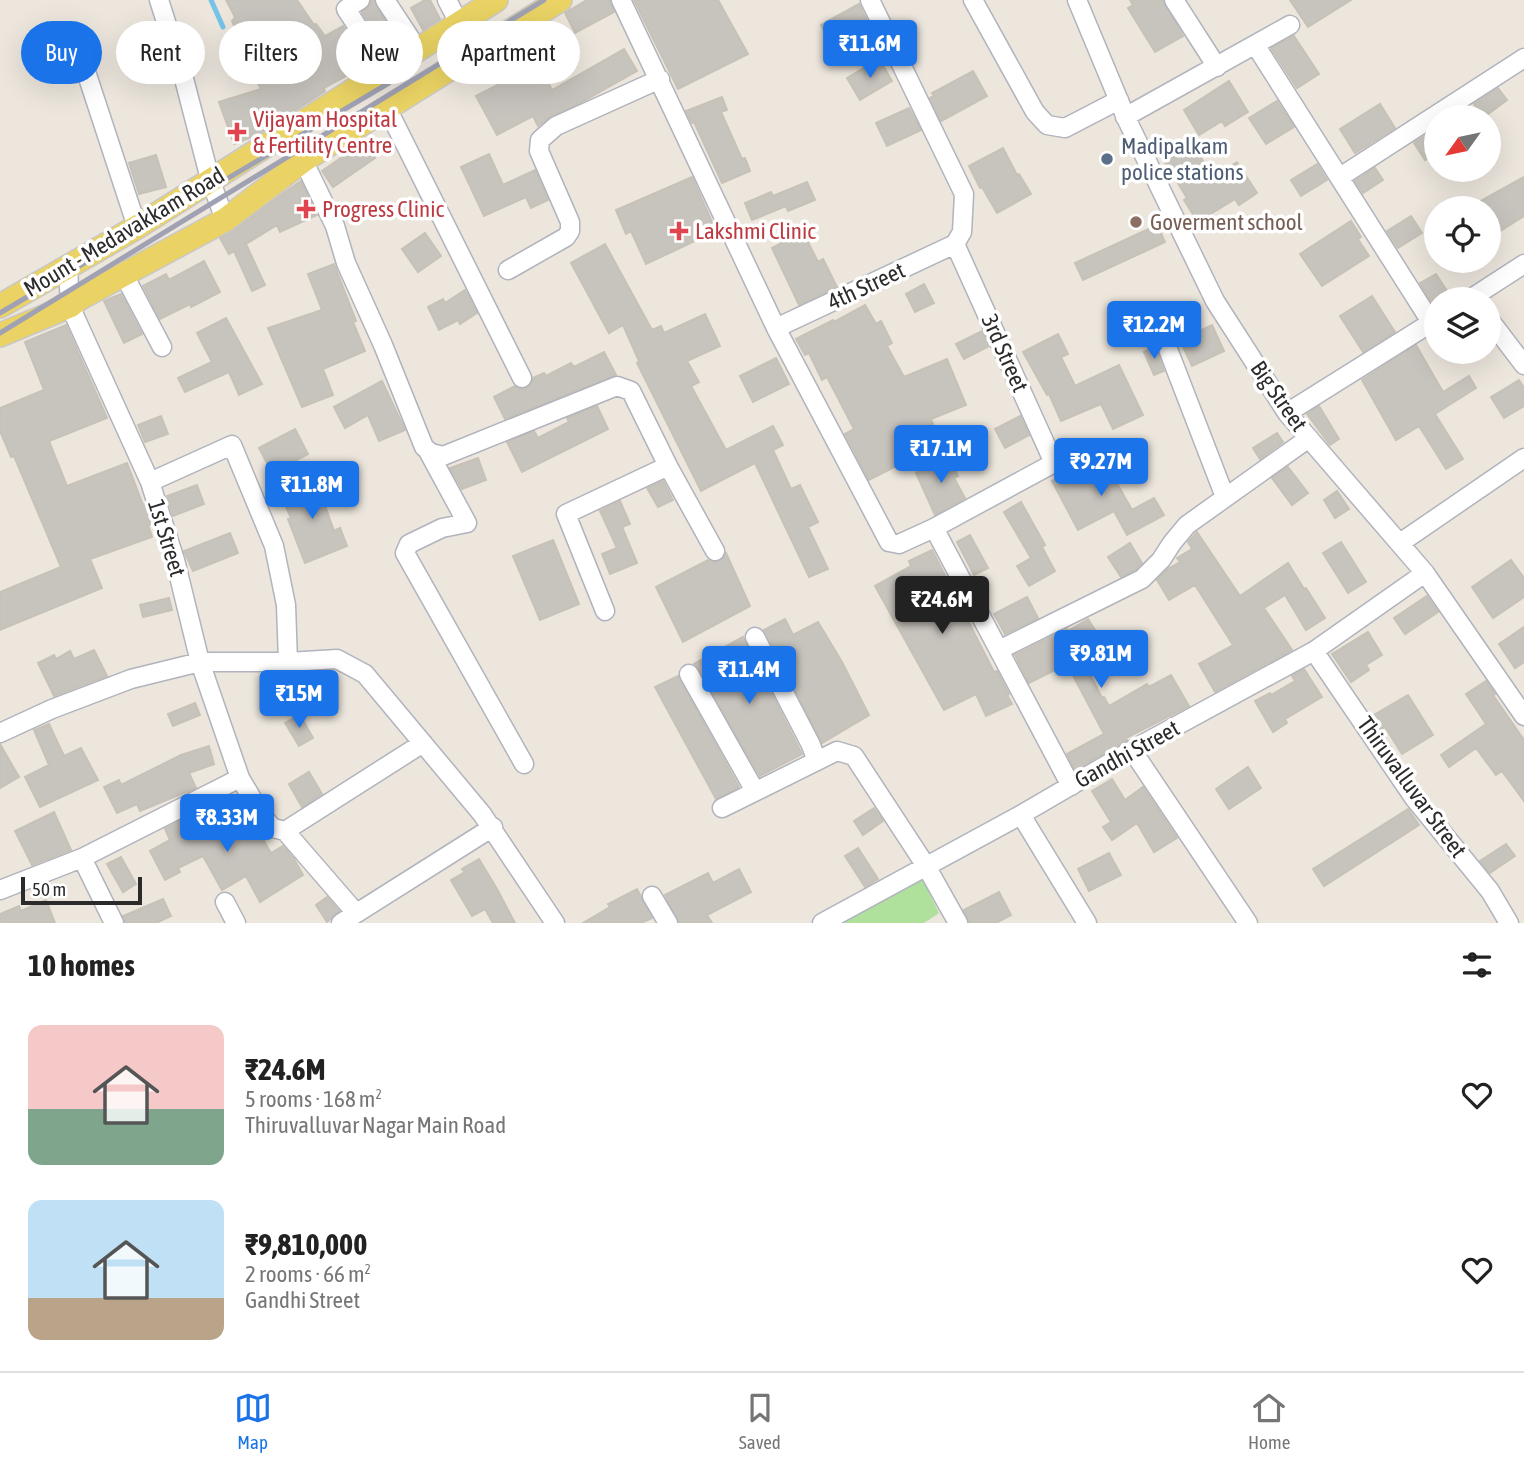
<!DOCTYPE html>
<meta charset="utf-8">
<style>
body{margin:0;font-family:"Asap Condensed",sans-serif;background:#f6f6f6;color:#222;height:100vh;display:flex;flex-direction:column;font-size:26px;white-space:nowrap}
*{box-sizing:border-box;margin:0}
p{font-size:23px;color:#767676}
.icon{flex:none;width:38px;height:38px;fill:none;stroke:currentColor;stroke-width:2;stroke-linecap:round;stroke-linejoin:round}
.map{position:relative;height:923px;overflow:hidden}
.side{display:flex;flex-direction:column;background:#fff;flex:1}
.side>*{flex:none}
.hud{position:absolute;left:21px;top:21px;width:700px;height:63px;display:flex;gap:14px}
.needle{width:46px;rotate:237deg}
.buttons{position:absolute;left:1424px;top:105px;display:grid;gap:14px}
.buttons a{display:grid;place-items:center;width:77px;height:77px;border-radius:50%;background:#fff;box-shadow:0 7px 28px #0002;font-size:35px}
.scale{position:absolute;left:21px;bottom:18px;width:121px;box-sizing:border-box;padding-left:7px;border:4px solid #2b2b2b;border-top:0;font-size:19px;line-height:24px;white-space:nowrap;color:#2b2b2b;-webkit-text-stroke:5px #fff;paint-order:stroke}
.price{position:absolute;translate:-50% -60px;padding:0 16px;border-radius:7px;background:#1a73e8;color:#fff;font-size:23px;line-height:46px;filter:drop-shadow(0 2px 4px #0008)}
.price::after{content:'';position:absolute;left:50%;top:42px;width:21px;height:16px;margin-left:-10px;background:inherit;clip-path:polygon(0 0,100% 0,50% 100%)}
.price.on{background:#222;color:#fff}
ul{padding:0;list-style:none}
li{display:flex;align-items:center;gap:21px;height:175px;padding:0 28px}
li span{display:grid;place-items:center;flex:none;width:196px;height:140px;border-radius:14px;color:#555}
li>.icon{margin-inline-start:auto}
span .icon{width:84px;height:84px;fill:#fffc;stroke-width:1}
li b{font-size:30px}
h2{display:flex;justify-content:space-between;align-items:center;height:84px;padding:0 28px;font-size:30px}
.chip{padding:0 24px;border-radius:32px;background:#fff;box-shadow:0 7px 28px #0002;font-size:24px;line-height:63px}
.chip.on{background:#1a73e8;color:#fff}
.tab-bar{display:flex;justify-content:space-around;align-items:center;height:98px;border-top:2px solid #e0e0e0;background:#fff;font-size:19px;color:#767676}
.tab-bar a{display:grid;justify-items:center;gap:4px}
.tab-bar .on{color:#1a73e8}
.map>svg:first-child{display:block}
.green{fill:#afe09c}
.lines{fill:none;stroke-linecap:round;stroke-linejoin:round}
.stream{stroke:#75c3e9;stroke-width:5}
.building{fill:#c7c3bd;stroke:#c7c2b7;stroke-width:2}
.minor-casing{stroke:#b1b3bd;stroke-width:21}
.major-casing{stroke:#c8c8c8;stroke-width:26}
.minor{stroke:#fff;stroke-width:18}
.major{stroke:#ead364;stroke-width:23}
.rail{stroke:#a0a2b4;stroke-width:5}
.health-dot{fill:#e0444e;stroke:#fff;stroke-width:2.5}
.service-dot{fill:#5c6f8a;stroke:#fff;stroke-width:2.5}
.education-dot{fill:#8d6e63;stroke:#fff;stroke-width:2.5}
.labels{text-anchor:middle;stroke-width:7;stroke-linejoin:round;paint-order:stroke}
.health-label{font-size:23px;fill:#be3a42;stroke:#fff;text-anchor:start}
.service-label{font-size:23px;fill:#4e5e75;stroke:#fff;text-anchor:start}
.education-label{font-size:23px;fill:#785e54;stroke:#fff;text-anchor:start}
.street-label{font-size:23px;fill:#2b2b2b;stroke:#fff}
</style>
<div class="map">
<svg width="1524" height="923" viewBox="0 0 1524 923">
<rect width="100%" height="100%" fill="#ece6dd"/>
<path class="green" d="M 921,876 L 939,913 L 924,923 L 835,923 Z"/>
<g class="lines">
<path class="stream" d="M 211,0 L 223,27"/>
</g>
<path class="building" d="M 226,0 L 297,0 L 314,25 L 316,24 L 325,36 L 343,26 L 368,64 L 324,88 L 325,91 L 257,135 L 234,144 L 219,102 L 261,89 L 243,57 L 245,55 L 241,48 L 244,47 L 232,21 L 235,17 Z
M 371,0 L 374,0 L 399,44 L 387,51 L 362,12 L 370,6 Z
M 425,0 L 430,0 L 440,19 L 423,30 L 411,8 Z
M 587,0 L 610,0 L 614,12 L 575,33 L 565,13 Z
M 634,0 L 718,0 L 748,54 L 678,89 Z
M 1130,0 L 1163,0 L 1183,36 L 1155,52 L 1128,8 L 1133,5 Z
M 1290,0 L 1351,0 L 1308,27 Z
M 859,4 L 869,25 L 831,45 L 821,25 Z
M 1294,36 L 1319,74 L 1297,88 L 1271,48 Z
M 624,49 L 637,71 L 580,103 L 551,116 L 538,126 L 533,116 L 497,135 L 476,96 L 513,77 L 509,68 L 534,55 L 552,90 Z
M 879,59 L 892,81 L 860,100 L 847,78 Z
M 973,71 L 987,96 L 941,121 L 930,98 L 934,96 L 932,93 Z
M 1229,81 L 1248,112 L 1225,126 L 1222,121 L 1199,135 L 1184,110 Z
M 1498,88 L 1507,100 L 1484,117 L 1474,104 Z
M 722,97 L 727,110 L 721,112 L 742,159 L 745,158 L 750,171 L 722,183 L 694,122 L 692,123 L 686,111 Z
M 1277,101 L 1294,127 L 1266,144 L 1249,118 Z
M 1380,104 L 1395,128 L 1355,153 L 1340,129 Z
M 909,108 L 921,130 L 887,146 L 876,123 Z
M 1437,128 L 1437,152 L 1425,160 L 1414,143 Z
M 364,142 L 375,158 L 333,187 L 322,171 Z
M 1193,145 L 1213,177 L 1237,162 L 1257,193 L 1239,205 L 1235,199 L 1198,222 L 1184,200 L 1187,198 L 1165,162 Z
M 1003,148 L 1017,175 L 1019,174 L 1031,194 L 997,213 L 982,187 L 980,188 L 969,166 Z
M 489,154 L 503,185 L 535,170 L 548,200 L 531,208 L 526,197 L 484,216 L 461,167 Z
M 156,155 L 166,187 L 139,194 L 129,163 Z
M 1317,164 L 1327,180 L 1301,196 L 1291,180 Z
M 1375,168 L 1383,180 L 1363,193 L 1355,181 Z
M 692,177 L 716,231 L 646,264 L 631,231 L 626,234 L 616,210 Z
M 1524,177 L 1524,216 L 1500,231 L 1489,213 L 1489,208 L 1468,208 Z
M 301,181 L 317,215 L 280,232 L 277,225 L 246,244 L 265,285 L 252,291 L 234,251 L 229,254 L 220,238 Z
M 807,182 L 815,200 L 788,211 L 786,206 L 752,220 L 745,203 L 771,192 L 773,196 Z
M 1411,216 L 1422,233 L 1398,248 L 1387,231 Z
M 1351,221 L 1361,237 L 1358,239 L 1369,256 L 1322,286 L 1300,254 Z
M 1157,225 L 1165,242 L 1083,280 L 1075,263 Z
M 803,232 L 818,262 L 823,259 L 837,287 L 799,305 L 772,248 Z
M 425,233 L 441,256 L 418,272 L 402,249 Z
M 605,244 L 652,330 L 661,326 L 664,333 L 705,314 L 720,346 L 687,361 L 699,382 L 691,386 L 726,450 L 773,426 L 783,445 L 773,450 L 791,489 L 800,485 L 818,522 L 808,527 L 828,569 L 809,577 L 755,463 L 701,491 L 637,363 L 639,361 L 623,325 L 609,333 L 571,263 Z
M 204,261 L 220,292 L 191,307 L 190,304 L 160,319 L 143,286 L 166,274 L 169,280 Z
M 334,264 L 356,321 L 353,322 L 365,351 L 323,369 L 333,395 L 302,407 L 268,328 L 322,310 L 308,274 Z
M 1436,274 L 1447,291 L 1431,301 L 1420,283 Z
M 924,284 L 934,303 L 915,312 L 906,294 Z
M 465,290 L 477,313 L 460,324 L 458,320 L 439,330 L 428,307 L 443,299 L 445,303 Z
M 121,294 L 142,334 L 124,343 L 104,301 Z
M 1372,296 L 1395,332 L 1363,352 L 1340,316 Z
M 865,305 L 876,324 L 881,321 L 892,343 L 887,346 L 904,377 L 947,359 L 966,405 L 931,419 L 933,424 L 898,442 L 908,460 L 869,480 L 845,434 L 854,429 L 827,377 L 822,380 L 809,353 L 805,355 L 796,339 L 833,320 L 834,322 Z
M 226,318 L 262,384 L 239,395 L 229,372 L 185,392 L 178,378 L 212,362 L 197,333 Z
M 66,325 L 107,418 L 49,441 L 67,486 L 127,463 L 143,505 L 145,504 L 151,524 L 148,525 L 152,537 L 90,559 L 102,588 L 0,630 L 0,592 L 61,567 L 14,456 L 11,457 L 0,431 L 0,408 L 44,390 L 25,342 Z
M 1212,325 L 1224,351 L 1192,366 L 1180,340 Z
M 982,331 L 989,346 L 964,359 L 956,344 Z
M 1058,334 L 1068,354 L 1061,357 L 1075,386 L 1119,365 L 1143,415 L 1113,429 L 1101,404 L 1061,421 L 1049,394 L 1047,395 L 1023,352 Z
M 1416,345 L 1443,392 L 1469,376 L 1476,388 L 1435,414 L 1463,459 L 1446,469 L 1419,426 L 1396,440 L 1362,380 Z
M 1155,347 L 1164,371 L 1154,375 L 1144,352 Z
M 604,352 L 616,375 L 505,419 L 494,397 L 515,386 L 521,389 L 526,388 L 531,385 L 533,378 L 544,373 L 546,376 L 571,363 L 574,367 Z
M 776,358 L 789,384 L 753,402 L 740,376 Z
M 1519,380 L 1524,388 L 1524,406 L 1504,418 L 1491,397 Z
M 382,381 L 405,430 L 379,441 L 368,415 L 345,428 L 334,407 Z
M 597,406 L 608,429 L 522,472 L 507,442 L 534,431 L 538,438 L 569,422 L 567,418 Z
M 1319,406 L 1339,439 L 1330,445 L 1307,414 Z
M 161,416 L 168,434 L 145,442 L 138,425 Z
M 1020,416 L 1029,435 L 1005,448 L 995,429 Z
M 295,429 L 308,454 L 272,473 L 259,448 Z
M 1277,433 L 1283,442 L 1260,459 L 1253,448 Z
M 1101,455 L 1132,510 L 1154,498 L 1164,515 L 1127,535 L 1114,511 L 1078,530 L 1052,481 Z
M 948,456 L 958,476 L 954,478 L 965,498 L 935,515 L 916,473 Z
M 478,458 L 486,480 L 462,489 L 450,468 Z
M 1288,467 L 1308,493 L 1292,505 L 1272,478 Z
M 315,477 L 334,531 L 340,528 L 347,546 L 305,563 L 288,519 L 291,518 L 280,493 Z
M 663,481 L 673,500 L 658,507 L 647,488 Z
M 197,485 L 204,504 L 173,516 L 167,496 Z
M 1337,491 L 1349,509 L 1335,518 L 1324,500 Z
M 620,501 L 630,524 L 622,527 L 637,563 L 610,574 L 602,554 L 617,548 L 600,511 Z
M 1021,502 L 1045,545 L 1042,547 L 1055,571 L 1029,586 L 1017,566 L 1031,558 L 1004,512 Z
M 1197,532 L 1240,596 L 1288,563 L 1304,589 L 1306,588 L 1325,618 L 1306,630 L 1285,595 L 1264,608 L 1292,650 L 1215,692 L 1199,664 L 1233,645 L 1195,585 L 1169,600 L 1157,580 L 1168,569 L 1180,562 L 1177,558 L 1192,549 L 1188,542 Z
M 230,533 L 238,553 L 193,571 L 184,551 Z
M 970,535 L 988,568 L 974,575 L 957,542 Z
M 553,540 L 579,604 L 540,620 L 513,556 Z
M 1341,542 L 1366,582 L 1348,593 L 1323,553 Z
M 1130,543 L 1142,563 L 1135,570 L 1121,577 L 1108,557 Z
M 932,550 L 994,672 L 997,671 L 1009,694 L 1007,695 L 1012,704 L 986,716 L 976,694 L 944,710 L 875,586 L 911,566 L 909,561 Z
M 726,553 L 750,606 L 683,642 L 656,587 L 708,560 L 714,562 L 720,561 Z
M 1511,560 L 1524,578 L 1524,597 L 1493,618 L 1472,587 Z
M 1427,596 L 1438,612 L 1405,634 L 1394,618 Z
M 1027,597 L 1038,618 L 1005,634 L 994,614 Z
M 169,598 L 172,610 L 143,617 L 140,605 Z
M 785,619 L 793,635 L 818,622 L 842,662 L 869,715 L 822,743 L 764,630 Z
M 1088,619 L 1108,651 L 1085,665 L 1102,698 L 1104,697 L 1109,706 L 1147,684 L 1149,687 L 1171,675 L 1189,706 L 1126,738 L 1127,740 L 1075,770 L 1067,754 L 1104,734 L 1067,664 L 1029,683 L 1015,655 L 1067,629 L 1068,631 Z
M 1524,627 L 1524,662 L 1515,668 L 1499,644 Z
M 1368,632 L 1382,655 L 1366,665 L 1369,670 L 1351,682 L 1332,654 Z
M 743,637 L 802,754 L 760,776 L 694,664 Z
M 94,650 L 107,676 L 54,696 L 38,663 L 54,655 L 56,659 L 70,651 L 74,659 Z
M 1304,669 L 1322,697 L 1285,719 L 1287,723 L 1273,732 L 1255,701 L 1270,693 L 1271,695 L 1295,681 L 1292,676 Z
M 678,676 L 739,787 L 716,799 L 655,687 Z
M 1486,681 L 1495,694 L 1493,695 L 1524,740 L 1524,801 L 1502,771 L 1496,775 L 1476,748 L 1449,767 L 1441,755 L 1486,724 L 1466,694 Z
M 1408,695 L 1433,735 L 1402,754 L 1385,727 L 1381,729 L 1372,716 Z
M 195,703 L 200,715 L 173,726 L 168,714 Z
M 300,715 L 313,738 L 299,746 L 285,723 Z
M 49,724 L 64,756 L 81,748 L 98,780 L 40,807 L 25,777 L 49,765 L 34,730 Z
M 0,744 L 19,777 L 0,788 Z
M 209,746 L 214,764 L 189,773 L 196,788 L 140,811 L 137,804 L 117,813 L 104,787 L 119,780 L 121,785 L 181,755 Z
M 1248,767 L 1261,788 L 1229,809 L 1216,789 Z
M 309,772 L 322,794 L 302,807 L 289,784 Z
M 1112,779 L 1125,800 L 1143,787 L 1177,838 L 1154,852 L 1137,823 L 1112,840 L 1103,827 L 1111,822 L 1092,791 Z
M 874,808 L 883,821 L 863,835 L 854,821 Z
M 203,809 L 214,831 L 247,812 L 271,853 L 283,846 L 294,859 L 303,875 L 260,902 L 246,876 L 222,890 L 203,856 L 178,868 L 180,872 L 165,880 L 150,851 L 170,840 L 165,829 Z
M 1408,809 L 1419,825 L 1324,886 L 1313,869 Z
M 54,812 L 71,850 L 32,865 L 15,831 Z
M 1506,844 L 1515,856 L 1490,873 L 1480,861 Z
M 858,848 L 878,879 L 865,887 L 845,856 Z
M 1109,853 L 1121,875 L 1089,891 L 1078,869 Z
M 121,857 L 136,884 L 123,892 L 107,864 Z
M 479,859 L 497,889 L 515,923 L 493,923 L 485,909 L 472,916 L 451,880 L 465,872 L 462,869 Z
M 739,869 L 751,892 L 707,915 L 712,923 L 679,923 L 665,895 L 708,873 L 713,883 Z
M 637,889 L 652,918 L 641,923 L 583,923 L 610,907 L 608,904 Z
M 999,892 L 1011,915 L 996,923 L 969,923 L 964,910 Z
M 327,897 L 339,911 L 327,922 L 316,905 Z
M 163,899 L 171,916 L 156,923 L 125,923 L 123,916 Z
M 46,900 L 55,923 L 0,923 L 0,914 L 19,906 L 21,911 Z"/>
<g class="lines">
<defs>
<path id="minor" d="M 159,0 L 183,75 L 210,179 L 225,220
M 360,0 L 346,9 L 386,70
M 385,0 L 418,50
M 447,0 L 459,23
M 621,0 L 776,328 L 889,542 L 899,544 L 934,528 L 1054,463 L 955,244
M 870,0 L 964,194 L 962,232 L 955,244
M 973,0 L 1035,112 L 1047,125 L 1065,128 L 1119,100
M 1077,0 L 1127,120 L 1215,301 L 1287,413 L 1425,573 L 1524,716
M 1174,0 L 1217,67
M 75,38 L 137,227
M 1256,46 L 1431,322
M 387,108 L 522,378
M 1125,117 L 1290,25
M 289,131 L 335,226 L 346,263 L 383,345 L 424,447 L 431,453 L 443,456 L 617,386 L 631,391 L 668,466 L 566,514 L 605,611
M 1340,177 L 1524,58
M 68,267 L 70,306 L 150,482 L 175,560 L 200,662 L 240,778 L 263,817 L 273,828 L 285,831 L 356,913
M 508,270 L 566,237 L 570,231 L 570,222 L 539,151 L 540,140 L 556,126 L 660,79
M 124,275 L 162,347
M 1470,299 L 1524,264
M 1489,319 L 1524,365
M 776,328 L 955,244
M 1166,344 L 1225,497
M 1287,413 L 1437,319
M 428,451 L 467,523 L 442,528 L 409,544 L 405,553 L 524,764
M 668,466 L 715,551
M 150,482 L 232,445 L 274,546 L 286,605 L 288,662
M 934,528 L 1071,786
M 1400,543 L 1524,458
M 755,637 L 811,745 L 816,759
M 999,650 L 1142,579 L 1161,560 L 1172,543 L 1187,525 L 1309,438
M 1314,651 L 1414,798 L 1490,891 L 1509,923
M 689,674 L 755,791
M 0,733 L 52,709 L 131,679 L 200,662 L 288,662 L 337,659 L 365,674 L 482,814 L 555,923
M 1132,750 L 1248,923
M 722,808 L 837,751 L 854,756 L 926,866 L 958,923
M 1021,815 L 1087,923
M 285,831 L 423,743
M 0,890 L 82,858
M 652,896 L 668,923
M 225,902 L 236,923
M 114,923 L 82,858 L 240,778
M 341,923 L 493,827
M 822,923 L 1017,817 L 1132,750 L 1314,651 L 1425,573"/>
<path id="major" d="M 0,306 L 137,227 L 496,0
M 0,335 L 70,306 L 80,298 L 225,220 L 304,160 L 560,0"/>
</defs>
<use href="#minor" class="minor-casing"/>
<use href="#major" class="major-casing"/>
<use href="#minor" class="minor"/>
<use href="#major" class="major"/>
<path class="rail" d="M 0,313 L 389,83
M 0,333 L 544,0"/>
</g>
<g class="health-dot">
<path d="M233.5 121.5h7v7h7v7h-7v7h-7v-7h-7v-7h7z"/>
<path d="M302.5 198.5h7v7h7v7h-7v7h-7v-7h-7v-7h7z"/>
<path d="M675.5 220.5h7v7h7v7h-7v7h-7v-7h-7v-7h7z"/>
</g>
<circle class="service-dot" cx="1107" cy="159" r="7"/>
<circle class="education-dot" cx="1136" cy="222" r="7"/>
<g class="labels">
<g class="health-label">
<text x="253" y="127">Vijayam Hospital<tspan x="253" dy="26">&amp; Fertility Centre</tspan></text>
<text x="322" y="217">Progress Clinic</text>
<text x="695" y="239">Lakshmi Clinic</text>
</g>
<g class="service-label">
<text x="1121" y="154">Madipalkam<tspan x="1121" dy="26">police stations</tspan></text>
</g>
<g class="education-label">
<text x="1150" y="230">Goverment school</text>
</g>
<g class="street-label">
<text transform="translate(124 232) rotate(-31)" y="8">Mount - Medavakkam Road</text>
<text transform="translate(866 286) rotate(-25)" y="8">4th Street</text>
<text transform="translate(1005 353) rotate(66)" y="8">3rd Street</text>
<text transform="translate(1279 396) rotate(55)" y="8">Big Street</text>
<text transform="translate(167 538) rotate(73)" y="8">1st Street</text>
<text transform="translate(1127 754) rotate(-29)" y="8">Gandhi Street</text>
<text transform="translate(1412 787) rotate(54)" y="8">Thiruvalluvar Street</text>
</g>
</g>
</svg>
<div class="buttons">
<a><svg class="needle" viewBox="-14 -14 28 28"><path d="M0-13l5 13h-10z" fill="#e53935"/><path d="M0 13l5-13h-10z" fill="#767676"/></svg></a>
<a><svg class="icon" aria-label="locate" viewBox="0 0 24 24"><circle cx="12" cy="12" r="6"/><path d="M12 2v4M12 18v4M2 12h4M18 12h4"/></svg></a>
<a><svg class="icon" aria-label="layers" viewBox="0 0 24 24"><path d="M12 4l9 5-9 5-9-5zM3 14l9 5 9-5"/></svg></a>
</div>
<div class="scale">50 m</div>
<b class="price" style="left:870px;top:80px">₹11.6M</b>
<b class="price" style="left:1154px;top:361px">₹12.2M</b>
<b class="price" style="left:941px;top:485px">₹17.1M</b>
<b class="price" style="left:1101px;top:498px">₹9.27M</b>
<b class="price" style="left:312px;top:521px">₹11.8M</b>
<b class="price on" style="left:942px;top:636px">₹24.6M</b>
<b class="price" style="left:1101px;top:690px">₹9.81M</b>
<b class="price" style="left:749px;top:706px">₹11.4M</b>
<b class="price" style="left:299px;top:730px">₹15M</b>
<b class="price" style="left:227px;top:854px">₹8.33M</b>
<div class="hud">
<a class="chip on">Buy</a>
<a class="chip">Rent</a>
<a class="chip">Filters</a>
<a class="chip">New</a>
<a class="chip">Apartment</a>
</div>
</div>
<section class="side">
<h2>10 homes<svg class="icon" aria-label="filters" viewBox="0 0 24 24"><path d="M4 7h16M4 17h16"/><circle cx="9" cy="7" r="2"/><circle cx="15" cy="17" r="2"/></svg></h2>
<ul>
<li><span style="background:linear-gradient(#f6c9c9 60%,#7fa58c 0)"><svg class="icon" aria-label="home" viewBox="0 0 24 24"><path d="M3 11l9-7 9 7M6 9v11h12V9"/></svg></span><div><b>₹24.6M</b><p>5 rooms · 168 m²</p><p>Thiruvalluvar Nagar Main Road</p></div><svg class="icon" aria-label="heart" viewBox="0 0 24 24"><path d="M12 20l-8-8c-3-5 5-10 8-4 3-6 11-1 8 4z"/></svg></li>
<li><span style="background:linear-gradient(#bfe0f5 70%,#b9a48a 0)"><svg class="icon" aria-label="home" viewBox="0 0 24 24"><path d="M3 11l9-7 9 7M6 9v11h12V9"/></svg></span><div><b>₹9,810,000</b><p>2 rooms · 66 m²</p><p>Gandhi Street</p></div><svg class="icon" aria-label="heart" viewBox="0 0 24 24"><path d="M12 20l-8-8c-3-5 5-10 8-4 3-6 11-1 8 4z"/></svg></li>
</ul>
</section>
<nav class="tab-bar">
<a class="on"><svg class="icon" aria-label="map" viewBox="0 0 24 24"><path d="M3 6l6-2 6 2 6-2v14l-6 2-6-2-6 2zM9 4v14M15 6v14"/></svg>Map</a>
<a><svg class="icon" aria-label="saved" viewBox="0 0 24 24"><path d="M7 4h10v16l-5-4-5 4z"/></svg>Saved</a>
<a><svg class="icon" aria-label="home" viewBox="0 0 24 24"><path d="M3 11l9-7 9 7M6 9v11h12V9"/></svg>Home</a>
</nav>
